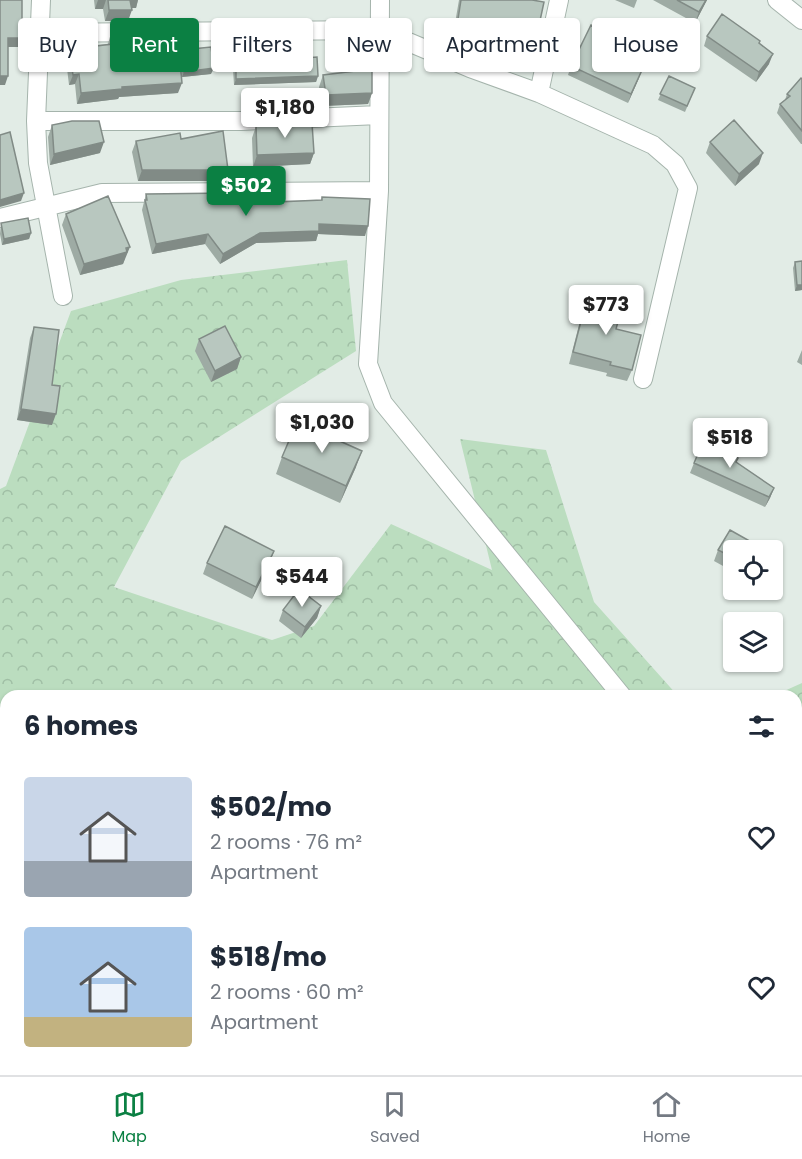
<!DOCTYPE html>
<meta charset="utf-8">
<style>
body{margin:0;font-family:Poppins,sans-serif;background:#f6f6f7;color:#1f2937;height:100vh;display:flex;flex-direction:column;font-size:22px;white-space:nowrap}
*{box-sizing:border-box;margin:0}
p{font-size:20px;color:#747a83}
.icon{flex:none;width:33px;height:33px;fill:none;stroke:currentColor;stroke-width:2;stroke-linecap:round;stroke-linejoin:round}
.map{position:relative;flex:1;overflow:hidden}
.sheet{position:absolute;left:0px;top:690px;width:802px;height:386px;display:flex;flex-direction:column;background:#fff;border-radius:18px 18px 0 0;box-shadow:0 2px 4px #0004}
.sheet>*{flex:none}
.top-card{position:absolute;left:18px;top:18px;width:766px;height:54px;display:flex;gap:12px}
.fabs{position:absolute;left:723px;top:540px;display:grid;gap:12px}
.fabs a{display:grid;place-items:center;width:60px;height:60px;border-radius:6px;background:#fff;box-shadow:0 2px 4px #0004;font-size:30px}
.price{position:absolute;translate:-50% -51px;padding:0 14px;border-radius:6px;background:#fff;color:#222;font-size:20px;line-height:39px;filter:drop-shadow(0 2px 3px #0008)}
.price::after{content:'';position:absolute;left:50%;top:36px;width:18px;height:14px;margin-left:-9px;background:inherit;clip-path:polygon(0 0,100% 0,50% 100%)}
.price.selected{background:#0b8043;color:#fff}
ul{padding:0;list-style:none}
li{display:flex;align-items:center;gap:18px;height:150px;padding:0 24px}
li span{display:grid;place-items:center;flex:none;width:168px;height:120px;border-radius:6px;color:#555}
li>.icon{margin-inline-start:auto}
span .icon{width:72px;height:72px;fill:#fffc;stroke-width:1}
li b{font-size:26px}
h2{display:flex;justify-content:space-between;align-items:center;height:72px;padding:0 24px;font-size:26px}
.pill{padding:0 21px;border-radius:6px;background:#fff;box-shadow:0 2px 4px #0004;font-size:21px;line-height:54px}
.pill.selected{background:#0b8043;color:#fff}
.tabs{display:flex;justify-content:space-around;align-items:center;height:84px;border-top:2px solid #e0e1e3;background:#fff;font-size:16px;color:#747a83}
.tabs a{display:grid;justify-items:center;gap:3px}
.tabs .selected{color:#0b8043}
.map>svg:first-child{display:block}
.forest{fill:url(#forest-crowns)}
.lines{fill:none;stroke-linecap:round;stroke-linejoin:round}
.minor-casing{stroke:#a5b4ac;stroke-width:20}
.minor{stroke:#fff;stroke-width:18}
.wall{fill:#9eaba4}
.shaded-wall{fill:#818b86}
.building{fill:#b8c7bf;stroke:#818b86;stroke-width:1.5}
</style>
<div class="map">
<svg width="802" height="1075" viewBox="0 0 802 1075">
<defs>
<pattern id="forest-crowns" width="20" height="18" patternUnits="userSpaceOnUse" patternTransform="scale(1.5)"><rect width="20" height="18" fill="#bbddbf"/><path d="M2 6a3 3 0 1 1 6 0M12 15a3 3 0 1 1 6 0" fill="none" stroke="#a0bfa5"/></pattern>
</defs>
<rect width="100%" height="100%" fill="#e2ece6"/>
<path class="forest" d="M 347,260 L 356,351 L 181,461 L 114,587 L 272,640 L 314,626 L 391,524 L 492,570 L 460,439 L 546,450 L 594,602 L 678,696 L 6,696 L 6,1070 L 796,1070 L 796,696 L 773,696 L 802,683 L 802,1075 L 0,1075 L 0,489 L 6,486 L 71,311 L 181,280 Z"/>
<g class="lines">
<defs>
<path id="minor" d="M 41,0 L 36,121 L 38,163 L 63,296
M 380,0 L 379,191 L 368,364 L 383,403 L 622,696
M 777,0 L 802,20
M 40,33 L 380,30 L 470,68 L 539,93 L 653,145 L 675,164 L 688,188 L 643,379
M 539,93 L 559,0
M 36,121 L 241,121 L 379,115
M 0,218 L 102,193 L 379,191
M 796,925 L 802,938"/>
</defs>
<use href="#minor" class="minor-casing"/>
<use href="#minor" class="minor"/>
</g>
<path class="wall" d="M 94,0 L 138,0 L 136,8 L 131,8 L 128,21 L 105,21 L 103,9 L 95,9 Z
M 459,0 L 532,0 L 538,30 L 534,41 L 485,30 L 484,34 L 454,29 Z
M 615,0 L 637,0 L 634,8 Z
M 653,0 L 707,0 L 695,23 Z
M 111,33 L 137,54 L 178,93 L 119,97 L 118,99 L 77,104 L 75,84 L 69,85 L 66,60 L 69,49 L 108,44 Z
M 607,33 L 640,36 L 637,44 L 626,62 L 639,78 L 628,103 L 568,75 L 571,66 Z
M 707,36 L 759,43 L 769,64 L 756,82 L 704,46 Z
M 182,50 L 211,74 L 182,77 L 180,55 Z
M 236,63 L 318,76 L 316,82 L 234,85 L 233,69 Z
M 323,75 L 372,93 L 368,104 L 322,106 L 319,87 Z
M 669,76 L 695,88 L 685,112 L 658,100 Z
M 802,79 L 802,144 L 801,144 L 777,113 L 780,104 L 785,100 L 787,94 Z
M 52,125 L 100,153 L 50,165 L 48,137 Z
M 256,126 L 314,153 L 310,164 L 253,167 L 252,138 Z
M 181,139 L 228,170 L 224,181 L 138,181 L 132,152 L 136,141 Z
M 710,142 L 759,164 L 735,186 L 706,153 Z
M 146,194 L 231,204 L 321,200 L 322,197 L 365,236 L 318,234 L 316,241 L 256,243 L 220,264 L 205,244 L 152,254 L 142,210 Z
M 66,214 L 125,258 L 123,264 L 80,275 L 62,225 Z
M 1,223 L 31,233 L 29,239 L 2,245 L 0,234 Z
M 795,262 L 802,290 L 795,291 L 793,268 Z
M 587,298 L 616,329 L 632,370 L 627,381 L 606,376 L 607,373 L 569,364 L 583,309 Z
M 34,327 L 52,385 L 52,425 L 17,420 L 30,338 Z
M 199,339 L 241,357 L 237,369 L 211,382 L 195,351 Z
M 802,350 L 802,365 L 797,362 Z
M 282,457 L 356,467 L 340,503 L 276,474 Z
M 736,462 L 774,488 L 770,498 L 765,507 L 690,473 L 694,463 Z
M 755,544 L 753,550 L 734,550 L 734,572 L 714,561 L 718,550 Z
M 274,551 L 270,562 L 252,599 L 203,574 L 207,563 Z
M 321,606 L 317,618 L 301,638 L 279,621 L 283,610 Z"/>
<path class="shaded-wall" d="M 98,0 L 106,0 L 103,9 L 95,9 Z
M 129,0 L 138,0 L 136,8 L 126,8 Z
M 706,0 L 707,0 L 695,23 L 699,12 Z
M 109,10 L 132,10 L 128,21 L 105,21 Z
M 640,36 L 637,44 L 621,70 L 625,61 Z
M 8,38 L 22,38 L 19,47 L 4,47 Z
M 773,54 L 769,64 L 756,82 L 759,72 Z
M 214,68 L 211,74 L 182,77 L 184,72 Z
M 642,70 L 639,78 L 628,103 L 631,94 Z
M 79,74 L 75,84 L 69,85 L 73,75 Z
M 0,76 L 8,76 L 5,85 L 0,85 Z
M 318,76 L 316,82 L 234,85 L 236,79 Z
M 182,83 L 178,93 L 119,97 L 118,99 L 77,104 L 81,93 L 122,87 Z
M 372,93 L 368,104 L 322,106 L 326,95 Z
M 104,142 L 100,153 L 50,165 L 54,154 Z
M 314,153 L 310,164 L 253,167 L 257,155 Z
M 763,153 L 759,164 L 735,186 L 739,174 Z
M 142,170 L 228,170 L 224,181 L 138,181 Z
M 24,193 L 21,201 L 0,207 L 0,200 Z
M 319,224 L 368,226 L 365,236 L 318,234 L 316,241 L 256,243 L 220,264 L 223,254 L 260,233 Z
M 31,233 L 29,239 L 2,245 L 4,239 Z
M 208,234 L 205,244 L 152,254 L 156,244 Z
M 130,247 L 123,264 L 80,275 L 84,264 Z
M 797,285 L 802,285 L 802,290 L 795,291 Z
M 241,357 L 237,369 L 211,382 L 215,371 Z
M 21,409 L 56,414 L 52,425 L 17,420 Z
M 362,451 L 356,467 L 340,503 L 346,486 Z
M 774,488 L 770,498 L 765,507 L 769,497 Z
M 274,551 L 270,562 L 252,599 L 256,587 Z
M 321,606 L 317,618 L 301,638 L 305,627 Z"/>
<path class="building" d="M 0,0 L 22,0 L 22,38 L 8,38 L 8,76 L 0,76 Z
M 108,0 L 130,0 L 132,10 L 109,10 Z
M 461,0 L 532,0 L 544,2 L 538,30 L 488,20 L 488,23 L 458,19 Z
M 677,0 L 706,0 L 699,12 Z
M 722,14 L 760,41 L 759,43 L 773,54 L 759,72 L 707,36 Z
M 615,20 L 640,36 L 625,61 L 642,70 L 631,94 L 571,66 L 591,25 L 607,33 Z
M 111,33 L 134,33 L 137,54 L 179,51 L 182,83 L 122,87 L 122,89 L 81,93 L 79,74 L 73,75 L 69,49 L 113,44 Z
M 211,47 L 214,68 L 184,72 L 182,50 Z
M 317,57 L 318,76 L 236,79 L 236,63 Z
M 372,69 L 372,93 L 326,95 L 323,75 Z
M 669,76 L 695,88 L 687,106 L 660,94 Z
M 801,78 L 802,79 L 802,131 L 780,104 L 790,96 L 787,94 Z
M 734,120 L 763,153 L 739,174 L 710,142 Z
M 72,121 L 99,121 L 104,142 L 54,154 L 52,125 Z
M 312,123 L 314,153 L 257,155 L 256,126 Z
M 223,131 L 228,170 L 142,170 L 136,141 L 180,133 L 181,139 Z
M 10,132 L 24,193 L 0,200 L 0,135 Z
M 230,193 L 231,204 L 322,200 L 322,197 L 370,199 L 368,226 L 319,224 L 319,231 L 260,233 L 223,254 L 208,234 L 156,244 L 145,200 L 147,200 L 146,194 Z
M 108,196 L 130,247 L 126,248 L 127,252 L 84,264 L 66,214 Z
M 28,218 L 31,233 L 4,239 L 1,223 Z
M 802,261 L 802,285 L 797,285 L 795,262 Z
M 587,298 L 622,307 L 616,329 L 641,335 L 632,370 L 610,365 L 611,362 L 573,352 Z
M 225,326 L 241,357 L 215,371 L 199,339 Z
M 34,327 L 59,330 L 52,385 L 60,386 L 56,414 L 21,409 Z
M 297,422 L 362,451 L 346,486 L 282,457 Z
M 703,442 L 738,458 L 736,462 L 774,488 L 769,497 L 694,463 Z
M 225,526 L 274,551 L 256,587 L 207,563 Z
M 730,530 L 755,544 L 751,550 L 734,550 L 734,558 L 718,550 Z
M 299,589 L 321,606 L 305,627 L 283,610 Z
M 516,1070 L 541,1070 L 547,1075 L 511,1075 Z"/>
</svg>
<div class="fabs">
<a><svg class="icon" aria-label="locate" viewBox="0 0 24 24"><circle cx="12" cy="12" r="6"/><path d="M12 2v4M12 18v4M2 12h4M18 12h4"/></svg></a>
<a><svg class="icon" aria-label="layers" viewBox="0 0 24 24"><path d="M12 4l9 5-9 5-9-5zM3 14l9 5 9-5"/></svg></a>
</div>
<b class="price" style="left:285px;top:139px">$1,180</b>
<b class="price selected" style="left:246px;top:217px">$502</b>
<b class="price" style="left:606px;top:336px">$773</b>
<b class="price" style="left:322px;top:454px">$1,030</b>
<b class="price" style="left:730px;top:469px">$518</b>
<b class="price" style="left:302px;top:608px">$544</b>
<div class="top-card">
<a class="pill">Buy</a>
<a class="pill selected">Rent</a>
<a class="pill">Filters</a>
<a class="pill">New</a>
<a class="pill">Apartment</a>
<a class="pill">House</a>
</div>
<section class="sheet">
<h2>6 homes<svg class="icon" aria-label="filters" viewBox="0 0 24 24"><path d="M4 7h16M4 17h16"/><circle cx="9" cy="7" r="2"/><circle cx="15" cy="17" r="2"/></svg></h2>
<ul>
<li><span style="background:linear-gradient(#c9d6e8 70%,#9aa5b1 0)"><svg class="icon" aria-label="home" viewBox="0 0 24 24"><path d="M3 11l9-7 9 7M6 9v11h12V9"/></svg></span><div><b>$502/mo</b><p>2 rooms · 76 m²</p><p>Apartment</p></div><svg class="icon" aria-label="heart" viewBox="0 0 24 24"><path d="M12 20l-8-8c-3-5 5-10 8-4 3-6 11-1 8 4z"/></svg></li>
<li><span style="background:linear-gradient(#a9c7e8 75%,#c2b280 0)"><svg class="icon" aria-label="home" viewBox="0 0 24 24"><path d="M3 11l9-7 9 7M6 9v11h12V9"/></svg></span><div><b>$518/mo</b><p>2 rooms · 60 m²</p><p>Apartment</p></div><svg class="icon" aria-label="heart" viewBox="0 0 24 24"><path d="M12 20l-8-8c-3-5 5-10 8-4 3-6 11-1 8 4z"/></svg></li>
</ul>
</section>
</div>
<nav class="tabs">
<a class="selected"><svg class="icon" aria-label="map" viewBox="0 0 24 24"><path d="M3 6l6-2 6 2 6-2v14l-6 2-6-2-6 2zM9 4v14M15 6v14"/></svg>Map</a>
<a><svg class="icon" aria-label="saved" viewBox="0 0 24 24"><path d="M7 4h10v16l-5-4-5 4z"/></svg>Saved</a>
<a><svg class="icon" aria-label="home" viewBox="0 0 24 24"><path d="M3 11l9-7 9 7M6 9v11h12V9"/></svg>Home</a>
</nav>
